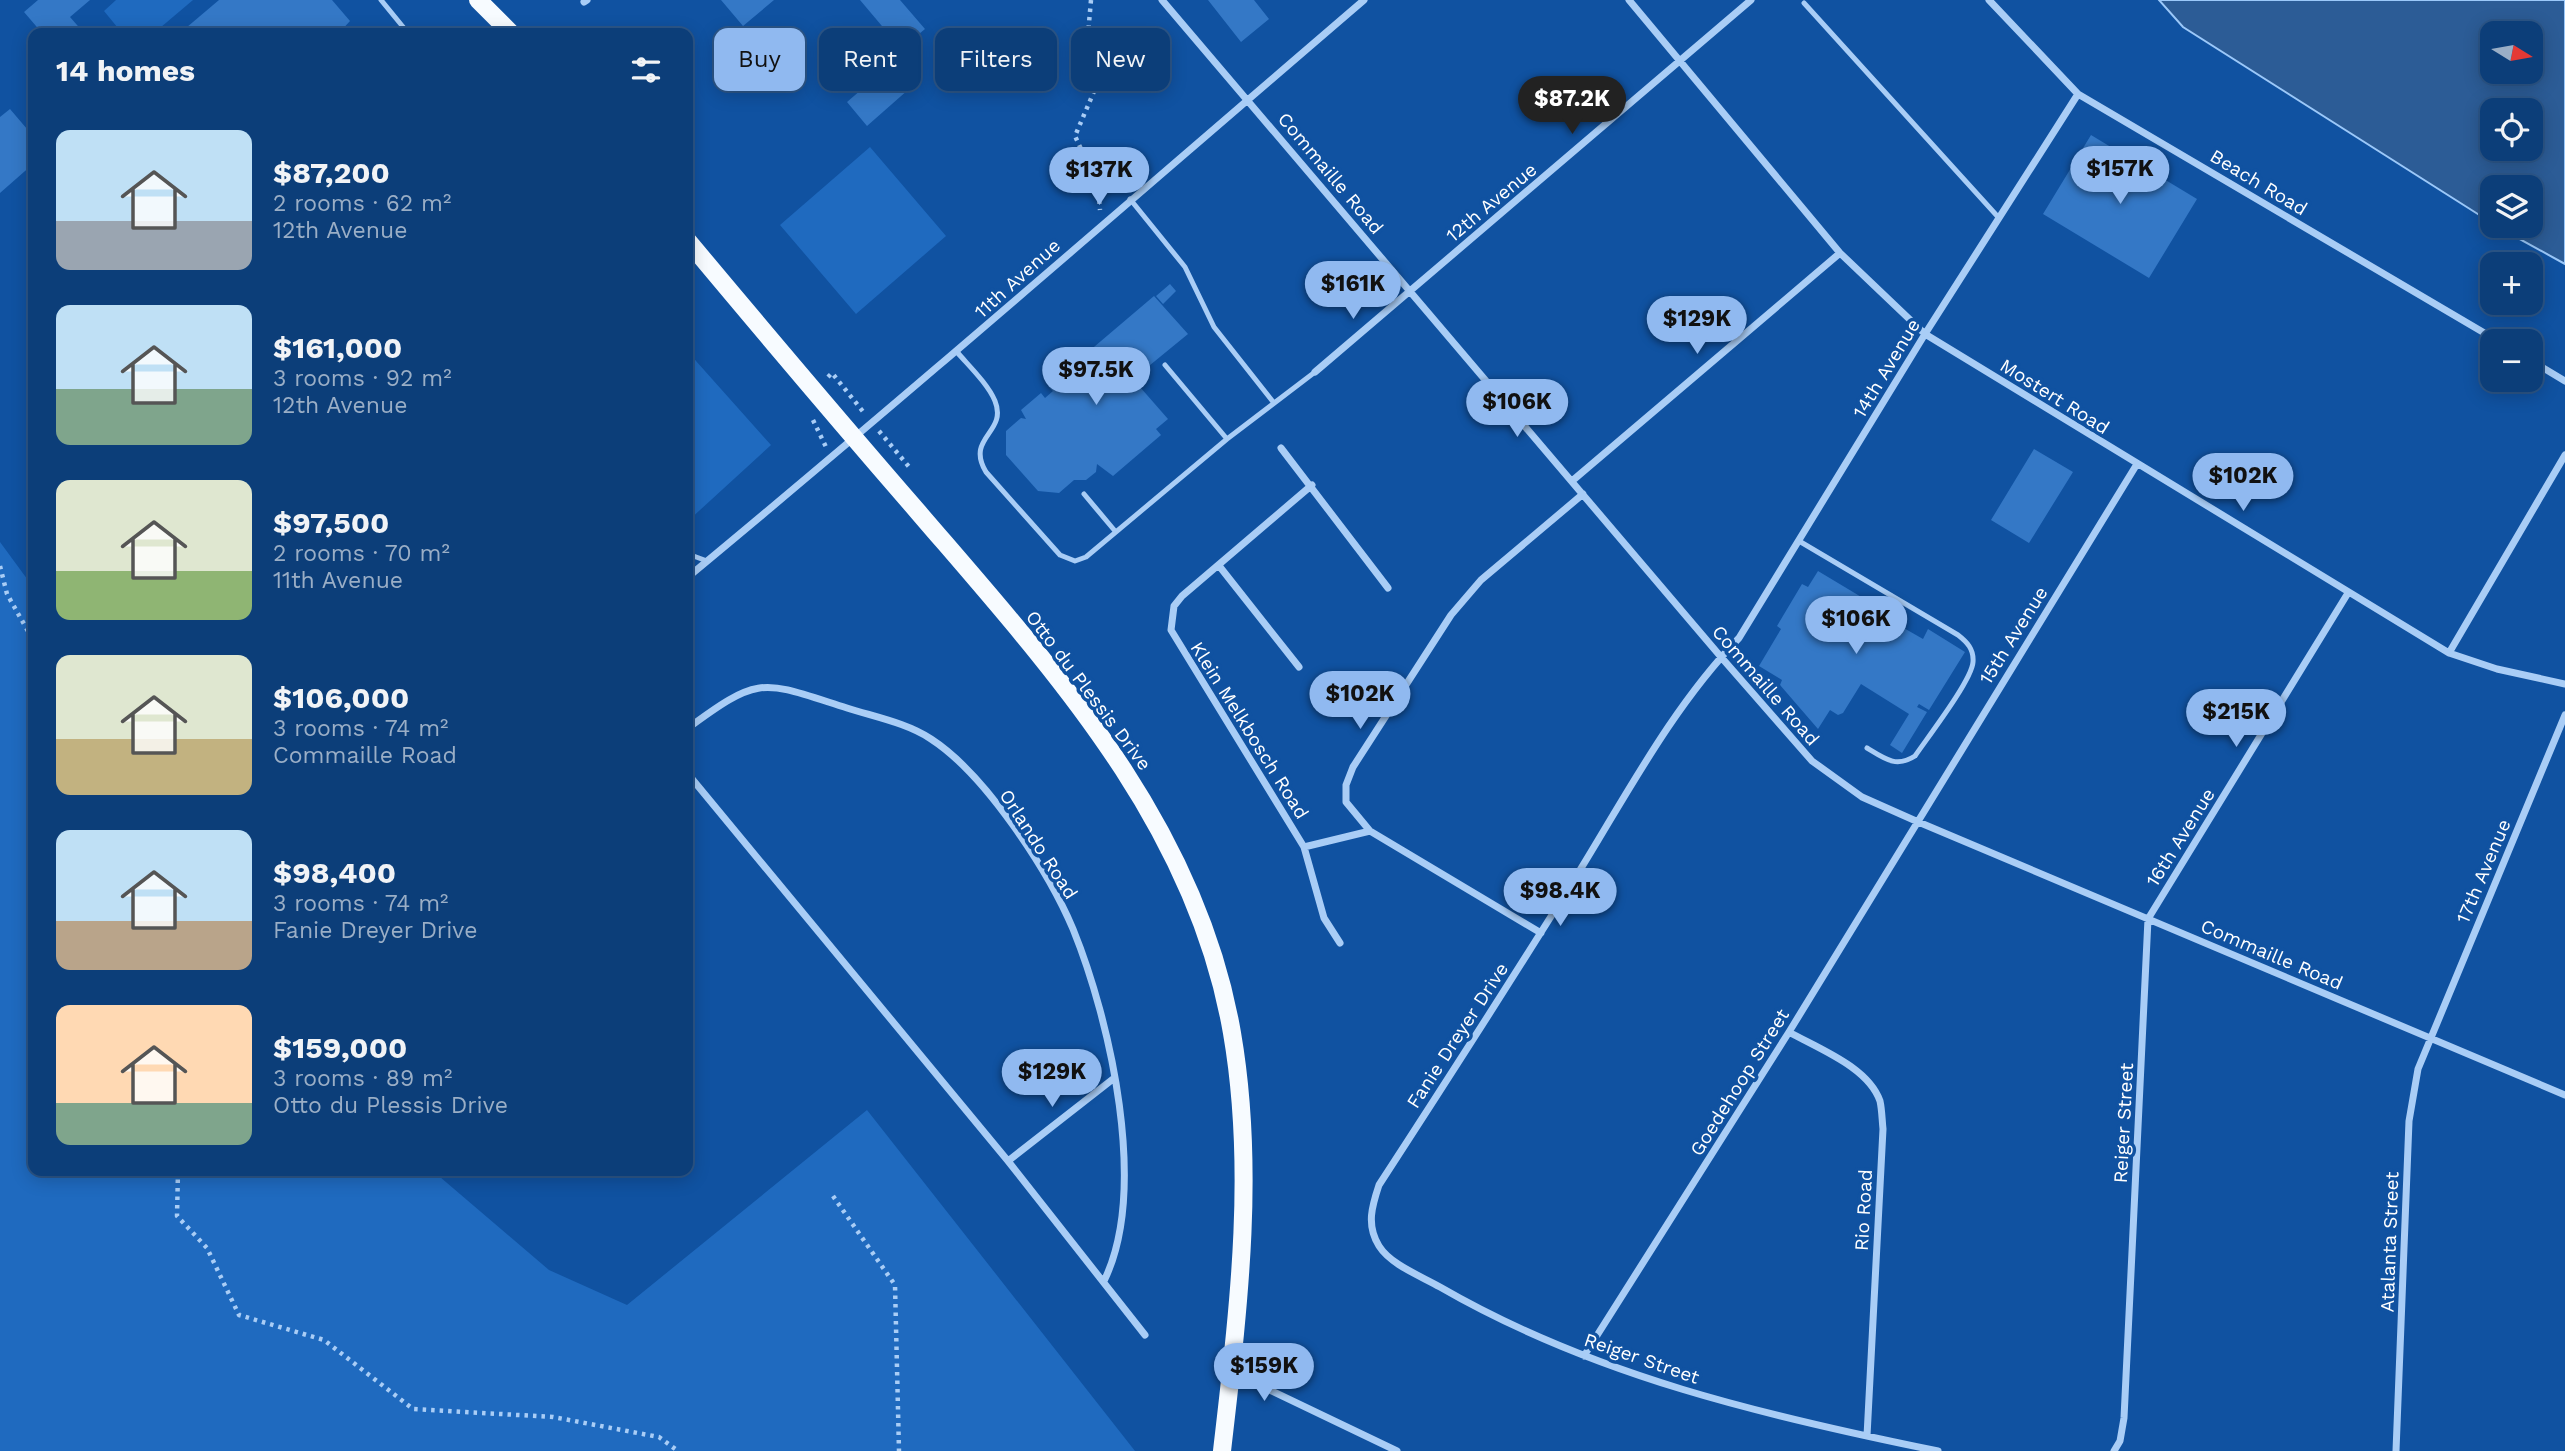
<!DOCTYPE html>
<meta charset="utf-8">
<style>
body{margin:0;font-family:"Work Sans",sans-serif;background:#1a4980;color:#f1f3f6;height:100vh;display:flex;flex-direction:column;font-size:26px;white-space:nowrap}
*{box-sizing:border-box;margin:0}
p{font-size:23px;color:#9aaec6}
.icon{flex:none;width:38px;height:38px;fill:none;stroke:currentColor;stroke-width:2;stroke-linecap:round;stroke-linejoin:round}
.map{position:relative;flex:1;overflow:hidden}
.side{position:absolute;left:28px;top:28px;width:665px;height:1148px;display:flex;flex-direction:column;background:#0c3e79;border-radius:14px;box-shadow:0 4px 18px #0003,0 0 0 2px #2c578a}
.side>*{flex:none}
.top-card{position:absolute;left:714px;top:28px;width:665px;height:63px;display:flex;gap:14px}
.needle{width:46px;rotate:101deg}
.tools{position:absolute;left:2480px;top:21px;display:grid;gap:14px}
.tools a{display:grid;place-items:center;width:63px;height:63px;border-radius:14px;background:#0c3e79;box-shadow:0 4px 18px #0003,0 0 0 2px #2c578a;font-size:35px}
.price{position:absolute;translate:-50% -60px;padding:0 16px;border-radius:24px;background:#90b9f0;color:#111;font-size:23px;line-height:46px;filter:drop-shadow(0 2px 4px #0008)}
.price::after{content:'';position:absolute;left:50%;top:42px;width:21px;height:16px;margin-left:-10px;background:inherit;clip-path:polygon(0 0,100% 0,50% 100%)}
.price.selected{background:#222;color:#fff}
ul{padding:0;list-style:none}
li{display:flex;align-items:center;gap:21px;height:175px;padding:0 28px}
li span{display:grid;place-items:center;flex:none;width:196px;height:140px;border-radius:14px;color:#555}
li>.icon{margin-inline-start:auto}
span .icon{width:84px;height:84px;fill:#fffc;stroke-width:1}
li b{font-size:30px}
h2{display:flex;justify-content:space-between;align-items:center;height:84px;padding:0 28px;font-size:30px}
.tag{padding:0 24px;border-radius:14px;background:#0c3e79;box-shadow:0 4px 18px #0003,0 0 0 2px #2c578a;font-size:24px;line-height:63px}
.tag.selected{background:#90b9f0;color:#111}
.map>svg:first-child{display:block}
.green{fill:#1f6abf}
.water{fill:#2c5c96;stroke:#9bc8f9;stroke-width:2;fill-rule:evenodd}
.building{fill:#3478c6}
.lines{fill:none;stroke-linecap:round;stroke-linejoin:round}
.path{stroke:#a9cdf6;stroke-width:4.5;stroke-dasharray:3.5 5;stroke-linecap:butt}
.lane{stroke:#a9cdf6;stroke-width:5}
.street{stroke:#a9cdf6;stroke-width:7}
.primary{stroke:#f7fbff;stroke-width:18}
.labels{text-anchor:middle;stroke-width:7;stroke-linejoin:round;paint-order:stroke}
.street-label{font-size:19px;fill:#fff;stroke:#1052a1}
</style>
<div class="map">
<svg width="2565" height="1451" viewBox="0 0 2565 1451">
<rect width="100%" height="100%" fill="#1052a1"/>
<path class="green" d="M 116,0 L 193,0 L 154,33 L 122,33 L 104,11 Z
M 870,147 L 946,236 L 856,314 L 780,225 Z
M 688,352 L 771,445 L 688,521 Z
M 0,542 L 33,587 L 33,1171 L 433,1171 L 549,1270 L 627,1305 L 867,1110 L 1135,1451 L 0,1451 Z"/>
<path class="water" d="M 2159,0 L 2565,0 L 2565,264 L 2496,226 L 2530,226 L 2530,187 L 2492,187 L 2492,223 L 2183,27 ZM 2492,33 L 2530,33 L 2530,72 L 2492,72 ZM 2492,110 L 2530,110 L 2530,149 L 2492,149 Z"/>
<path class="building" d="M 38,0 L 90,0 L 70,17 L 84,33 L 42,33 L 24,12 Z
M 219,0 L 332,0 L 350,21 L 339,33 L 180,33 Z
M 721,0 L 774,0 L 743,26 Z
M 860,0 L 900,0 L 925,29 L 908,43 L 894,27 L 887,32 Z
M 1208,0 L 1254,0 L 1269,19 L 1241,42 Z
M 902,64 L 917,82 L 867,126 L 847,102 L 890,65 L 894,70 Z
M 10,109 L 33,136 L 33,164 L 0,193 L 0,117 Z
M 2091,135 L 2197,199 L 2149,278 L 2043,214 Z
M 1170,284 L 1176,291 L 1163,304 L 1156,296 Z
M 1154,296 L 1188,334 L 1133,379 L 1168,419 L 1156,429 L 1161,435 L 1113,476 L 1097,464 L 1096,472 L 1086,480 L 1074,480 L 1059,493 L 1038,491 L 1006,455 L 1006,431 L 1021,418 L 1026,419 L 1021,410 L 1041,393 L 1045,398 L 1053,391 L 1048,386 Z
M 2034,449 L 2073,472 L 2029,543 L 1991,520 Z
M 1818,571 L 1898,619 L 1895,623 L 1923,639 L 1928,629 L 1965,652 L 1929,710 L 1919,704 L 1917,707 L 1927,712 L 1902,753 L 1890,745 L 1909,714 L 1861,684 L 1843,713 L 1838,715 L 1830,710 L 1818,729 L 1780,685 L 1782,680 L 1759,666 L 1781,629 L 1777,626 L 1802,584 L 1808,587 Z"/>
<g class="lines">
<path class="path" d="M 1091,0 L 1087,46 L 1095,62 L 1098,82 L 1075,136 L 1098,186 L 1100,210
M 828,377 L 832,373 L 865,414
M 813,420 L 826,447
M 879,431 L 910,468
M 0,566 L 7,594 L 33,640
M 178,1171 L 177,1216 L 207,1248 L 239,1315 L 324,1340 L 413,1409 L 553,1417 L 659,1437 L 678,1451
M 833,1196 L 895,1285 L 899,1451"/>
<path class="lane" d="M 381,0 L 408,33
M 1804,3 L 1999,218
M 1130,199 L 1185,267 L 1214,327 L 1274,403
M 957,352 C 969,366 988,384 995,401 C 1008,433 965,437 986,472 L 1060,555 L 1075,561 L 1086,557 L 1227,439 L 1315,372
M 1165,365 L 1227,439
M 1084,494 L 1115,531
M 1799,541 L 1958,635 C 1967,642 1974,649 1973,662 C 1972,680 1928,737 1915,756 C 1896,768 1885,759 1867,748
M 688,554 L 707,561"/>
<path class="street" d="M 1162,0 L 1721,657 L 1812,761 L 1862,797 L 1916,821 L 2565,1095
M 1629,0 L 1840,253 L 1925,334 L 2449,653 L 2497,669 L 2565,684
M 1989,0 L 2078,94 L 2498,341
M 584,2 L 587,0
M 2530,360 L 2565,381
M 1315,372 L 1751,0
M 1281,448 L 1388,588
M 1572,481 L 1840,253
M 1312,485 L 1182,596 L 1174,606 L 1171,630 L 1304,847 L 1324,918 L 1340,943
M 1220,567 L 1299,667
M 688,577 C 916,388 1139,193 1364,0
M 2449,653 L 2565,455
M 688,728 C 761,674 762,681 847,708 C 875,717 907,723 931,739 C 985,774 1048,870 1073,929 C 1110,1020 1149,1189 1104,1281
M 688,774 L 1008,1161 L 1145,1335
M 1304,847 L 1370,831
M 1541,933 L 1370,831 L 1346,802 L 1346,785 L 1353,767 L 1451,615 L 1481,580 L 1583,494
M 1789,1032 C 1819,1049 1868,1067 1880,1101 C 1882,1110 1882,1120 1883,1129 L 1867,1436
M 1008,1161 L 1113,1079
M 1584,1356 L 1789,1032 L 2137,464
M 1234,1373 L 1397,1451
M 1938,1451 C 1766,1416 1594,1376 1440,1287 C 1421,1276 1391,1265 1379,1246 C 1366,1225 1372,1206 1379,1185 C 1446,1082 1512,979 1577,875 C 1627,794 1673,706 1739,638 L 1925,334 L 2078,94
M 2114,1451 L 2120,1441 L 2124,1418 L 2148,919 L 2348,593
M 2396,1451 L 2409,1121 L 2418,1069 L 2565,715"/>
<path class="primary" d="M 478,0 L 511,33
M 688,241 C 764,332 841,423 919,513 C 1052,668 1196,823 1232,1033 C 1256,1172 1238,1312 1222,1451"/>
</g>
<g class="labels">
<g class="street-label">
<text transform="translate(1331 173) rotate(50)" y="7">Commaille Road</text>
<text transform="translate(2259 182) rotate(31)" y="7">Beach Road</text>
<text transform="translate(1491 202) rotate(-40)" y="7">12th Avenue</text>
<text transform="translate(1017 278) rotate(-42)" y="7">11th Avenue</text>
<text transform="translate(1886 368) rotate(-59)" y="7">14th Avenue</text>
<text transform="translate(2055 396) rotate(32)" y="7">Mostert Road</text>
<text transform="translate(2013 635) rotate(-58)" y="7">15th Avenue</text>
<text transform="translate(1766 685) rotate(49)" y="7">Commaille Road</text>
<text transform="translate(1089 690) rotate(53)" y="7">Otto du Plessis Drive</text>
<text transform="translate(1250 730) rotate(58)" y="7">Klein Melkbosch Road</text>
<text transform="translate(2180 837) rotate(-58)" y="7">16th Avenue</text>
<text transform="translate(1039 844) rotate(57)" y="7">Orlando Road</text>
<text transform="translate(2483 871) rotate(-67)" y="7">17th Avenue</text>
<text transform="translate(2272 954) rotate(23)" y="7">Commaille Road</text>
<text transform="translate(1457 1035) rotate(-57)" y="7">Fanie Dreyer Drive</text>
<text transform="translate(1739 1082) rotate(-58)" y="7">Goedehoop Street</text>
<text transform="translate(2123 1123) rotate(-87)" y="7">Reiger Street</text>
<text transform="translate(1863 1210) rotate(-87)" y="7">Rio Road</text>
<text transform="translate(2389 1242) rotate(-88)" y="7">Atalanta Street</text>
<text transform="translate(1642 1358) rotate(19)" y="7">Reiger Street</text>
</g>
</g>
</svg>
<div class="tools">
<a><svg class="needle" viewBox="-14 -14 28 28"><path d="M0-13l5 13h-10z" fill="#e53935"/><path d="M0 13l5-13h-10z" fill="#9aaec6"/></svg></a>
<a><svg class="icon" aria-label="locate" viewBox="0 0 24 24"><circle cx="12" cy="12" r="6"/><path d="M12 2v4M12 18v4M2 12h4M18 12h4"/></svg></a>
<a><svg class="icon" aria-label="layers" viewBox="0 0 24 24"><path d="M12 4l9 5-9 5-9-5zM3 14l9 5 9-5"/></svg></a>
<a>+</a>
<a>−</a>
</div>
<b class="price selected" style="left:1572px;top:136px">$87.2K</b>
<b class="price" style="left:2120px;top:206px">$157K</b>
<b class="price" style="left:1099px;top:207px">$137K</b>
<b class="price" style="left:1353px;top:321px">$161K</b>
<b class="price" style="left:1697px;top:356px">$129K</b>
<b class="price" style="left:1096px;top:407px">$97.5K</b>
<b class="price" style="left:1517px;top:439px">$106K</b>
<b class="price" style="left:2243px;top:513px">$102K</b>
<b class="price" style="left:1856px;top:656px">$106K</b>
<b class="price" style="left:1360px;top:731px">$102K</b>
<b class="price" style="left:2236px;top:749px">$215K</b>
<b class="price" style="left:1560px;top:928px">$98.4K</b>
<b class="price" style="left:1052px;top:1109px">$129K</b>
<b class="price" style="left:1264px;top:1403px">$159K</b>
<div class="top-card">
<a class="tag selected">Buy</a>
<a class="tag">Rent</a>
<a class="tag">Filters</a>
<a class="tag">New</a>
</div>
<section class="side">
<h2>14 homes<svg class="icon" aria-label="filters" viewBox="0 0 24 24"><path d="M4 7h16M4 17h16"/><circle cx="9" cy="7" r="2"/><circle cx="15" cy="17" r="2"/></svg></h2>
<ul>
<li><span style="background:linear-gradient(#bfe0f5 65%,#9aa5b1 0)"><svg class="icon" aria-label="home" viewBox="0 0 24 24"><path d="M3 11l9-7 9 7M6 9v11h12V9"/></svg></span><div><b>$87,200</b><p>2 rooms · 62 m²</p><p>12th Avenue</p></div></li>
<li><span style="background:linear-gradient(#bfe0f5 60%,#7fa58c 0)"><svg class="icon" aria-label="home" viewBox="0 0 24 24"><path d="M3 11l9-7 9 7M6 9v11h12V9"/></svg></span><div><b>$161,000</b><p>3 rooms · 92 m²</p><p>12th Avenue</p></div></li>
<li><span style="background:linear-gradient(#dfe7d0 65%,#8fb573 0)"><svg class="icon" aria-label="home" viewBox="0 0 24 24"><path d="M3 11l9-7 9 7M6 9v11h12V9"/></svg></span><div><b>$97,500</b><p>2 rooms · 70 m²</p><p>11th Avenue</p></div></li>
<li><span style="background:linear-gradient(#dfe7d0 60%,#c2b280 0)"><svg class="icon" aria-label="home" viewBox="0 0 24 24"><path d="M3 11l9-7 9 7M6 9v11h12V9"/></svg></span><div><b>$106,000</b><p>3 rooms · 74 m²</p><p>Commaille Road</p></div></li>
<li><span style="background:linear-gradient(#bfe0f5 65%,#b9a48a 0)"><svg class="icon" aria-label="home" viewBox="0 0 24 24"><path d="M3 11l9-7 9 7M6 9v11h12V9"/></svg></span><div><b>$98,400</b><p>3 rooms · 74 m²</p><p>Fanie Dreyer Drive</p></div></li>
<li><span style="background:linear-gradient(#ffd9b3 70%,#7fa58c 0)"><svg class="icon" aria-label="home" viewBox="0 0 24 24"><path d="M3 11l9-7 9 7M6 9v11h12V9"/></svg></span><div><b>$159,000</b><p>3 rooms · 89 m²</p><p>Otto du Plessis Drive</p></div></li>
</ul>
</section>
</div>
